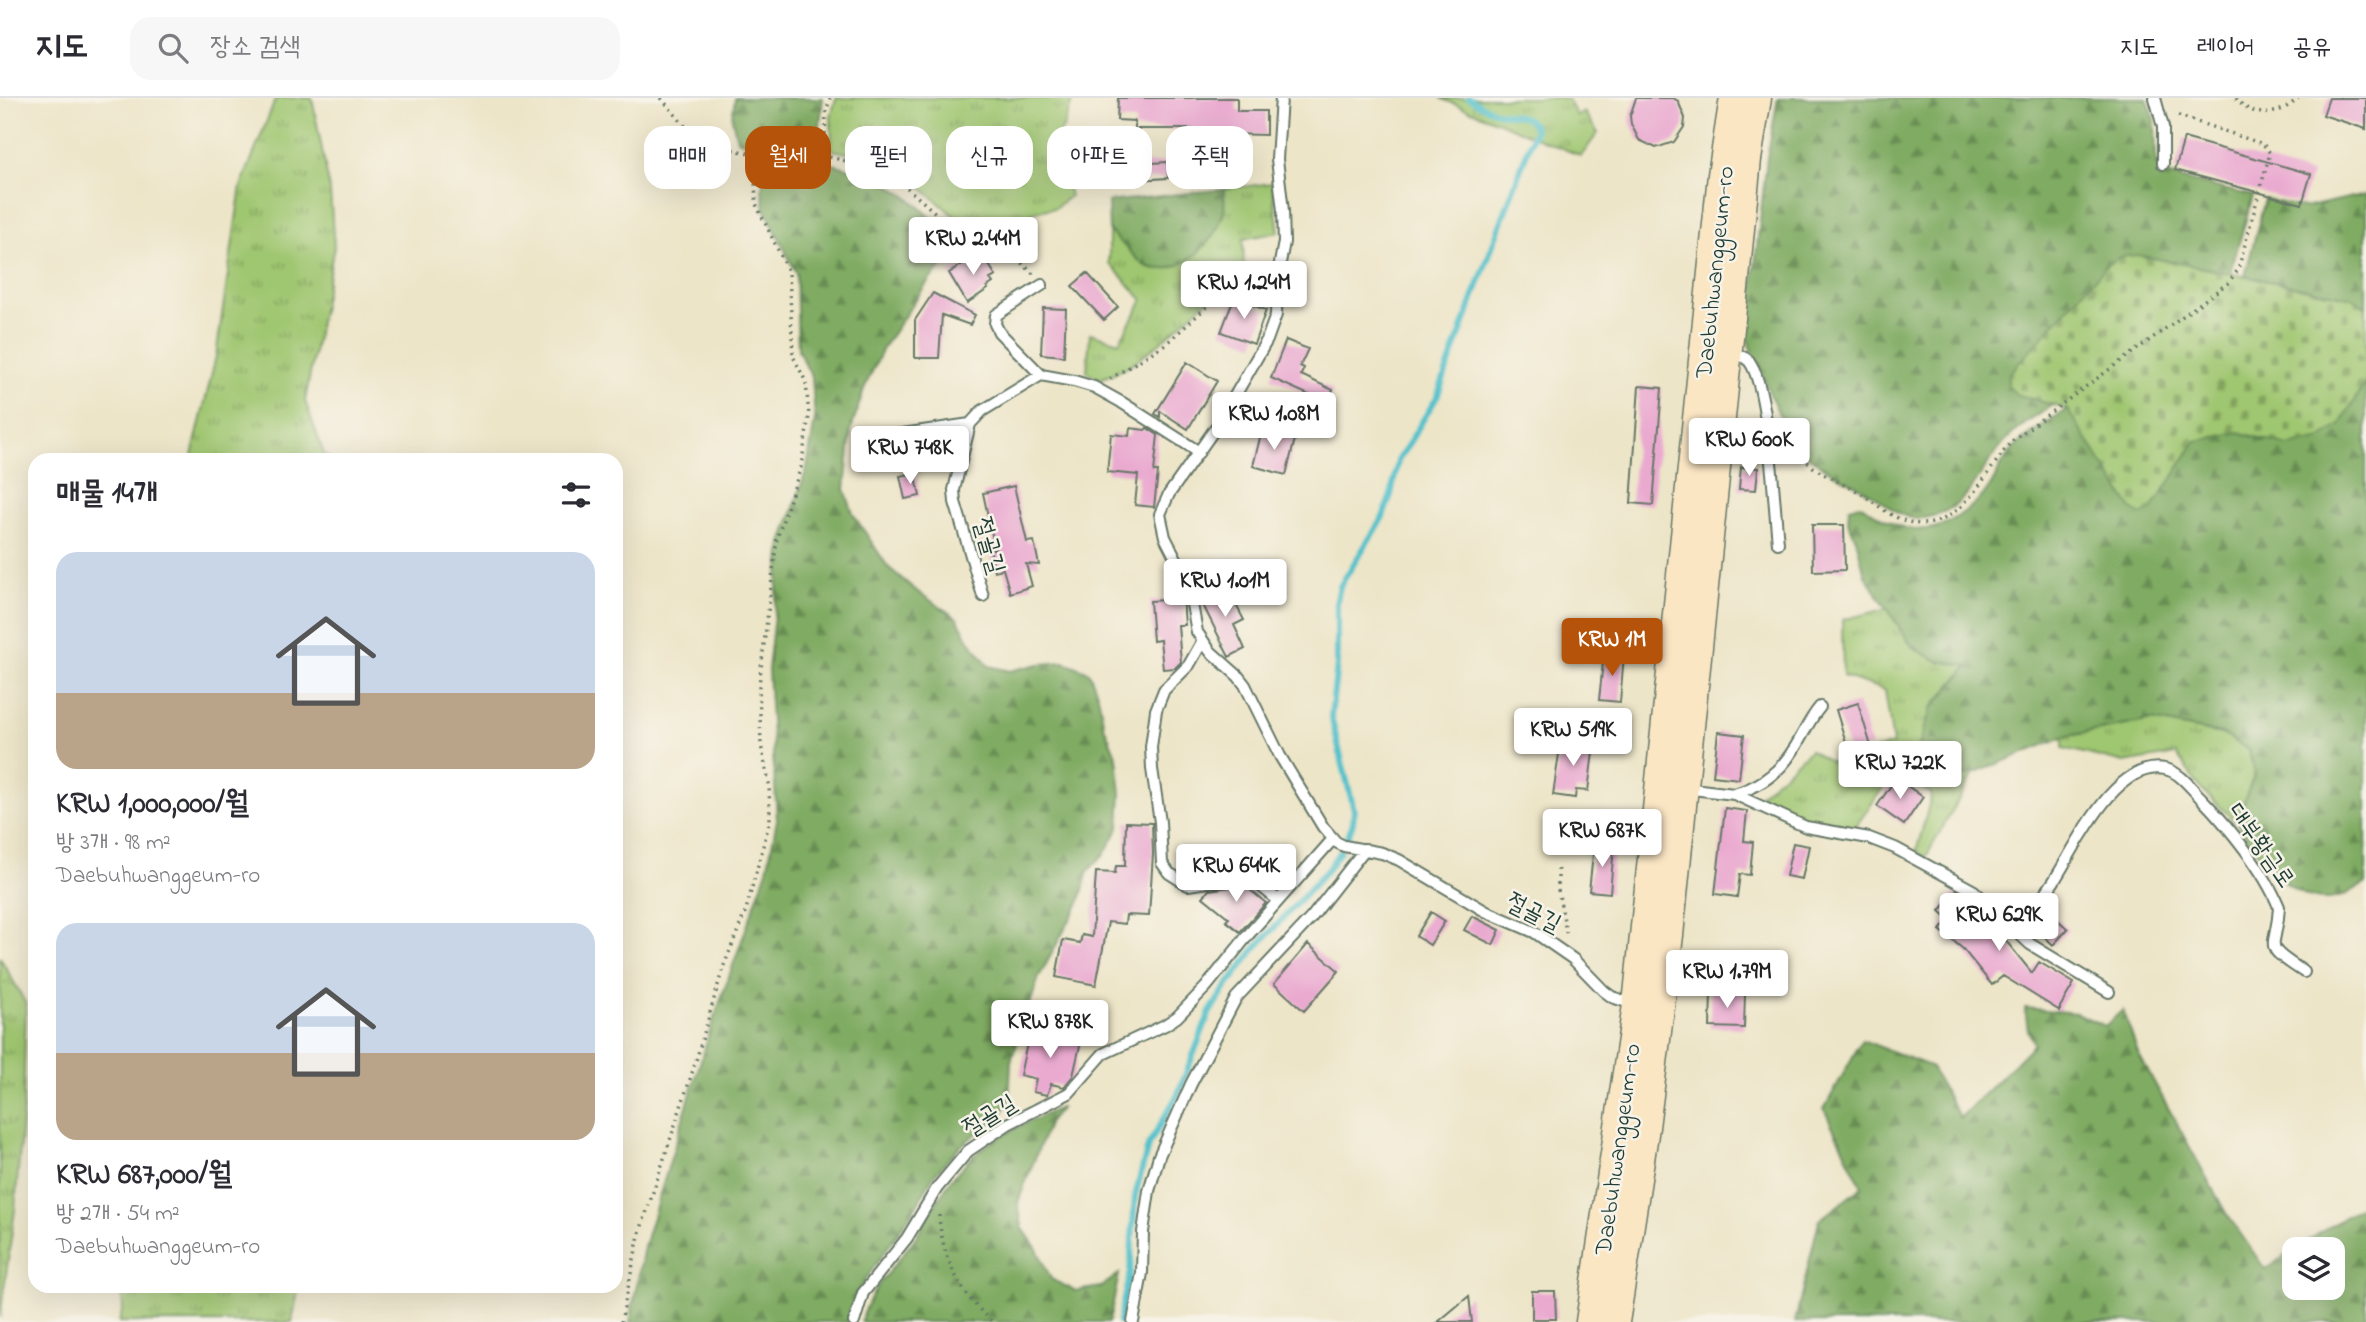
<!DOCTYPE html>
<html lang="ko">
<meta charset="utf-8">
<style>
body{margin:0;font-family:"Indie Flower","Poor Story",sans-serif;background:#f7f7f7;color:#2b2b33;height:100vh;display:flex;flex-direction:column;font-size:26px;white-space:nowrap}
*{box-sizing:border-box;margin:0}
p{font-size:23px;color:#7c7c81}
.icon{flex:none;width:38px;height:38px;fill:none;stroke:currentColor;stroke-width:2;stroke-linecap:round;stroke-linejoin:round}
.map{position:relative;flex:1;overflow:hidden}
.sheet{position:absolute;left:28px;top:355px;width:595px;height:840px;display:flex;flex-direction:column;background:#fff;border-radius:21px;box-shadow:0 7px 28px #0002}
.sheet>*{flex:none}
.banner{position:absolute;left:644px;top:28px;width:665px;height:63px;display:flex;gap:14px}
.fabs{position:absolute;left:2282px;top:1139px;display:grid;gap:14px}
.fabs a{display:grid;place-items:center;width:63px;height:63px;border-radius:14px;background:#fff;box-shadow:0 7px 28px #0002;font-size:35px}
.price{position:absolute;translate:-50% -60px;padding:0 16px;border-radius:7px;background:#fff;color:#222;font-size:23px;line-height:46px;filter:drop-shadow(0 2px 4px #0008)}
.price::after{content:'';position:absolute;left:50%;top:42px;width:21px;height:16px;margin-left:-10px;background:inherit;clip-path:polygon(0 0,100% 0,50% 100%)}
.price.active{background:#b45309;color:#fff}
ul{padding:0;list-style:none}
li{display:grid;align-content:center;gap:14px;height:371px;padding:0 28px}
li span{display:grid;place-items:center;height:217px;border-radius:21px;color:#555}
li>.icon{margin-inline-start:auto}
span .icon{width:126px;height:126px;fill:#fffc;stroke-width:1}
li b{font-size:30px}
h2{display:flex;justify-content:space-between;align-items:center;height:84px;padding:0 28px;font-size:30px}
.tag{padding:0 24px;border-radius:21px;background:#fff;box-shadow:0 7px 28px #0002;font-size:24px;line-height:63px}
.tag.active{background:#b45309;color:#fff}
header{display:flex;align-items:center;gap:42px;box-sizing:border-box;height:98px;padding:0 35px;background:#fff;border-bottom:2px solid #e1e1e2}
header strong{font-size:33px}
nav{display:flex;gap:38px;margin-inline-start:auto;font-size:24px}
.search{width:490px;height:63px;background:#f7f7f7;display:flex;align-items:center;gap:18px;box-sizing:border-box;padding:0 24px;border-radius:21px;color:#7c7c81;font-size:26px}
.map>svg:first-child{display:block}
.grass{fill:url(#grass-tufts);stroke:#5f8252;stroke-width:2}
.forest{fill:url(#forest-firs);stroke:#4f744b;stroke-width:2}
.cemetery{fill:url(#cemetery-stones);stroke:#5f8252;stroke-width:2}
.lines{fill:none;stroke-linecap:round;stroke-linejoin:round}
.stream{stroke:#54c1cb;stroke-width:6}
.building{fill:#eaaad0}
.lane-casing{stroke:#677868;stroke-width:14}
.secondary-casing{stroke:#677868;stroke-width:33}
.path{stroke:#677868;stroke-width:3.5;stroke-dasharray:2 5;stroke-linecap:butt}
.lane{stroke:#fff;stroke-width:10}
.secondary{stroke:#fbe6c4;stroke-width:30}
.labels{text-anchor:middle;stroke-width:5;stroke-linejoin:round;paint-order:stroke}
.street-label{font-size:24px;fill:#1f3d34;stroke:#f7f3e8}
</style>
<header>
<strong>지도</strong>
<div class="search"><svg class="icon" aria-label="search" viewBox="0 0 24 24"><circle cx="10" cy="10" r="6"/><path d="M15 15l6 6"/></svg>장소 검색</div>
<nav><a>지도</a><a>레이어</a><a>공유</a></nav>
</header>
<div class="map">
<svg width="2366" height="1224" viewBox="0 0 2366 1224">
<defs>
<pattern id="grass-tufts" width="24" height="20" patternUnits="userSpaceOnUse" patternTransform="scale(1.75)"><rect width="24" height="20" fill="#9fc670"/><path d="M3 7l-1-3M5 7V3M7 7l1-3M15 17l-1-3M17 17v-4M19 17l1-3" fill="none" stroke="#81a25d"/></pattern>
<pattern id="forest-firs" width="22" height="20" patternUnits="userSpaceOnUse" patternTransform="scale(1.75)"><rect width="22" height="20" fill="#7fab62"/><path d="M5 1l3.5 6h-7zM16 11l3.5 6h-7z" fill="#678c52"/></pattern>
<pattern id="cemetery-stones" width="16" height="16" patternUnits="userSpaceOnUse" patternTransform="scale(1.75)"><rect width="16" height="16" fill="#9fc670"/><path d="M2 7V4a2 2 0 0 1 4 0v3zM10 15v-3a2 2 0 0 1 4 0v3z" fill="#81a25d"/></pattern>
</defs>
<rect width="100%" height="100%" fill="#f7f3e8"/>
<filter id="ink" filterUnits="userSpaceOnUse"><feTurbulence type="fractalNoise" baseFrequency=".0143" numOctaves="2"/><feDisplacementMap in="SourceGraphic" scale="14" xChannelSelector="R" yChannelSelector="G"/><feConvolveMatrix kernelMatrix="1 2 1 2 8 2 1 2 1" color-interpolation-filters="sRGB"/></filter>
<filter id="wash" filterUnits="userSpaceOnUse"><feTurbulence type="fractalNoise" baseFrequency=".00686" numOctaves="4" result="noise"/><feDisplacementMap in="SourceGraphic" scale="28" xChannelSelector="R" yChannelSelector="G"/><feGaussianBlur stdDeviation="1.57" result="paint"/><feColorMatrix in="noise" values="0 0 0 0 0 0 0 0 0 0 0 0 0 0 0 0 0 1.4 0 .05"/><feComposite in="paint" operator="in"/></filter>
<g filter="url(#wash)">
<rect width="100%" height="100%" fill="#ede5c8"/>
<path class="grass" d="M 276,0 L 312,0 L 330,93 L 334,149 L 305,303 L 324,356 L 332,362 L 191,362 L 216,258 L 241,88 Z
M 836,0 L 1073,0 L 1063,30 L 1051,48 L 1051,64 L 1064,77 L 1070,98 L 1055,110 L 1036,113 L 1006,137 L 980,126 L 959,122 L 909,79 L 862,58 L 832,52 L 831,18 Z
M 1440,0 L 1567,0 L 1577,18 L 1584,14 L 1598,35 L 1581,58 Z
M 1272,85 L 1279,134 L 1243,141 L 1244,176 C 1195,203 1154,265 1099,281 L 1087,274 L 1090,235 L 1119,244 L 1143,202 L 1109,165 L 1109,133 L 1144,167 L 1224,113 L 1224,91 Z
M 1888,510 L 1939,563 L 1968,568 L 1931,611 L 1942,681 L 1973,676 L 1926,759 L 1916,754 L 1932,696 L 1895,673 L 1853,732 C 1831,729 1769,719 1759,698 L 1810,652 L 1835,666 L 1893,646 L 1885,592 L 1843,578 L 1842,522 Z
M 2152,622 L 2222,636 L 2248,651 L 2255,675 L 2236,724 L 2201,691 L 2176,656 L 2124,665 L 2063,650 L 2063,639 Z
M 0,859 L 26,906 L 23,1009 L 15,1112 L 0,1220 Z
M 121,1188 L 299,1188 L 292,1224 L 119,1224 L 123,1210 Z"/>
<path class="forest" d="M 735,0 L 823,0 L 819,36 L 815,44 L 807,48 L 751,48 L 737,42 L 732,21 Z
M 1778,0 L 2147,0 L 2155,22 L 2156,65 L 2162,76 L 2253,98 L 2230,175 L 2137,157 L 2016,296 L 2053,307 C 2034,320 2013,332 1999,350 C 1983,370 1974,394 1953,409 C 1942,416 1925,422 1912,420 C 1896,417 1885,404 1871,396 C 1841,376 1817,373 1794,341 C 1774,314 1765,279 1750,249 L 1747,238 L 1767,60 Z
M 800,60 C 865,69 915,91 953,147 L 947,164 L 929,182 L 884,248 L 864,291 L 851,332 L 845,391 L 853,416 L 888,469 L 918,494 L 957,520 L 969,542 L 989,568 L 1010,573 L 1039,566 L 1065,564 L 1089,574 L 1098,597 L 1104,628 L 1117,660 L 1121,695 L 1119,730 L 1104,756 L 1088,773 L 1080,803 L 1039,879 L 1011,963 L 1009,1004 L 1000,1018 L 959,1049 L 934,1077 L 915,1110 L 861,1188 L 847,1224 L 630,1224 L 644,1148 L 712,926 L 767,772 L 777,722 L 768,572 L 782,445 L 807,370 L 815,321 L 812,280 L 798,252 L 796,175 L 765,111 L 762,92 L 764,70 L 774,64 Z
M 1224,91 C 1224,97 1225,106 1224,112 C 1218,143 1178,184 1144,167 C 1139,164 1117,139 1109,133 L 1108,104 Z
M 2366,96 L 2366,210 L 2353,200 L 2245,178 L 2265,101 L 2304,110 Z
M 2366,283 L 2366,785 C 2360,788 2353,793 2347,796 C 2297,819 2260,758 2236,724 L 2255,675 L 2248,651 L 2222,636 L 2152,622 L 2063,639 L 1973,676 L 1942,681 L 1924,669 L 1919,648 L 1931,611 L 1968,568 L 1938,563 L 1913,550 L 1865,477 L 1856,441 L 1848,423 L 1849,409 L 1860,406 C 1893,428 1919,444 1957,419 C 1969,411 1981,401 1989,390 C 1996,380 2000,367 2008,357 C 2022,338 2048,325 2067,311 L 2132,411 L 2150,414 L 2196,343 L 2239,334 L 2263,342 L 2339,328 Z
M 2025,910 L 2076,915 L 2105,928 L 2123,912 L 2138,955 L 2226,1115 L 2265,1171 L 2294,1152 L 2294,1190 L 2333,1190 L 2333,1152 L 2295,1151 L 2366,1105 L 2366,1224 L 1795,1224 L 1819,1122 L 1862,1089 L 1824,1011 L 1862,942 L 1930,968 L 1960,1020 L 2034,946 L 2028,932 Z
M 1062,1009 L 1049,1024 L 1018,1104 L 1022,1129 L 1037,1151 L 1051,1181 L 1075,1193 L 1101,1189 L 1119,1176 L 1109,1224 L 861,1224 C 872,1188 888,1176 910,1147 C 926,1126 937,1100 953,1079 C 982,1043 1021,1027 1062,1009 Z"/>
<path class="cemetery" d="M 2137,157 L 2353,200 L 2366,210 L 2366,283 L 2339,328 L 2318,342 L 2288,348 L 2239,334 L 2196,343 L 2150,414 L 2141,417 L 2132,411 L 2067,311 L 2016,296 L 2008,288 L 2008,277 L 2107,167 L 2120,159 Z"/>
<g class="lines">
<path class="stream" d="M 1347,740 L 1353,725 L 1354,712 L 1331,618 L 1337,567 L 1337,502 L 1340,488 L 1383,419 L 1391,397 L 1398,363 L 1437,299 L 1535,32 C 1530,16 1515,18 1501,15 C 1489,12 1479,7 1469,0
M 1119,1224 L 1130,1174 L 1135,1098 L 1148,1048 L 1178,996 L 1210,914 L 1223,894 L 1253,853 L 1328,771 L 1340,753"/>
</g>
<g id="blocks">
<path class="building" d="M 1118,0 L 1237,0 L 1237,13 L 1266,13 L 1266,37 L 1192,35 L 1192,31 L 1135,31 L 1135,23 L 1117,22 Z
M 1636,0 L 1673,0 L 1678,3 L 1685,20 L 1684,29 L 1674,44 L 1656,50 L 1639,42 L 1631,26 L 1630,18 Z
M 2329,0 L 2366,0 L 2366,31 L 2323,17 Z
M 2184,40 L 2311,76 L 2302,106 L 2175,72 Z
M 1167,64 L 1168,80 L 1121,83 L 1119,67 Z
M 981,154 L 996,178 L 990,181 L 993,185 L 987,189 L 988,191 L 967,205 L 949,175 Z
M 1087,175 L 1118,209 L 1104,222 L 1072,188 Z
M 933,195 L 975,217 L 970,227 L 942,217 L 939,260 L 915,260 L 915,222 Z
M 1234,200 L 1266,212 L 1254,246 L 1221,234 Z
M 1043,210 L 1066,211 L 1064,258 L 1041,256 Z
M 1286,242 L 1308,251 L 1300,268 L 1304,270 L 1301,277 L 1333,292 L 1327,305 L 1271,280 Z
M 1187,264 L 1217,283 L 1188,331 L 1160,313 L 1160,319 L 1155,316 Z
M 1639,288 L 1662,290 L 1653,407 L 1631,405 Z
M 1130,330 L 1145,332 L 1147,330 L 1158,337 L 1154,374 L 1158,374 L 1154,409 L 1135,407 L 1138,377 L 1107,374 L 1111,336 L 1129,338 Z
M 1262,332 L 1295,341 L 1286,377 L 1253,368 Z
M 1741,369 L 1758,370 L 1756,392 L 1739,391 Z
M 915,375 L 920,398 L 905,401 L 900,378 Z
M 1014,388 L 1027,444 L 1034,443 L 1039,467 L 1026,466 L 1032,488 L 1010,495 L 1003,471 L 994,473 L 990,451 L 995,451 L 983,395 Z
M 1812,427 L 1844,427 L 1845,472 L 1813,473 Z
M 1226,488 L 1244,522 L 1234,527 L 1245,551 L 1229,559 L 1200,501 Z
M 1183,501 L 1185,527 L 1178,527 L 1181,564 L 1175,570 L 1163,571 L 1160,542 L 1153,543 L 1150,503 Z
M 1604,555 L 1624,557 L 1620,604 L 1599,602 Z
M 1858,605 L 1871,648 L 1849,654 L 1836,612 Z
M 1718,634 L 1744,637 L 1739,681 L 1713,678 Z
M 1561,642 L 1594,646 L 1588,693 L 1576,692 L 1575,700 L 1553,697 Z
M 1896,680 L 1923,699 L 1904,727 L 1877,708 Z
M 1725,710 L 1747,713 L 1744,743 L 1753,744 L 1750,777 L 1740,776 L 1737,799 L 1715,796 Z
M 1126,724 L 1152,725 L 1153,756 L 1149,818 L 1126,817 L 1125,826 L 1108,824 L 1096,887 L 1056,879 L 1063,842 L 1080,845 L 1082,837 L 1092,839 L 1096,774 L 1115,775 L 1116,768 L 1125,768 Z
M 1793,745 L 1809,748 L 1802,781 L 1786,778 Z
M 1594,747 L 1614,749 L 1610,795 L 1589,793 Z
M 1244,787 L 1266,805 L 1240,834 L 1226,823 L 1229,820 L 1203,799 L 1209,792 Z
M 1957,792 L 1977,807 L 2032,875 L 2039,864 L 2074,885 L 2060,909 L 2060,913 L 2003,878 L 1992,887 L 1963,851 L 1940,832 L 1949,821 L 1940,813 Z
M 1431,814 L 1445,823 L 1430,847 L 1416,838 Z
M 2050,815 L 2068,831 L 2053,847 L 2036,830 Z
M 1472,818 L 1500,832 L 1493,847 L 1464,832 Z
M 1308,846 L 1339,873 L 1304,913 L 1274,886 Z
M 1711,894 L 1745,895 L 1744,930 L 1710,929 Z
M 1030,932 L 1081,943 L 1073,978 L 1064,989 L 1051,986 L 1047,997 L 1033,994 L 1036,981 L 1020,977 Z
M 1532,1193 L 1555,1193 L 1556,1221 L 1532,1221 Z
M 1469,1198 L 1472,1224 L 1438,1224 Z"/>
</g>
</g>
<g filter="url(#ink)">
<use href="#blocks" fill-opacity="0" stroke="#677868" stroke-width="2"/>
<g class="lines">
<defs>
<path id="lane" d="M 1281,0 L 1277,61 L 1283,113 L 1284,144 L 1277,181 L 1276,217 L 1267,242 L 1221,322 L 1169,396 L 1160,416 L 1165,439 L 1188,484 L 1197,534 L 1210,553 L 1238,578 L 1245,587 L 1280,658 L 1323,729 L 1336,744 L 1344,748 L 1382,755 L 1399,762 L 1485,813 L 1534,834 L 1573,861 L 1604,893 L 1612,899 L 1636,907
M 2155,0 L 2163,29 L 2163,66
M 1729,256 C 1737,257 1743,257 1749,263 C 1769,288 1774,408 1778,445
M 1041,277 L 999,234 L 995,226 L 996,217 L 1042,187
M 889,338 L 970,326
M 983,498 L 955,404 L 954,392 L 970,326 L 982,313 L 1041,277 L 1074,283 L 1094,289 L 1121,304 L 1199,354
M 1202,544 L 1189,567 L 1164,592 L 1156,612 L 1151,649 L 1152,671 L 1160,724 L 1162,765 L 1169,775 L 1188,787 L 1242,779 L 1252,781 L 1278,802
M 1684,690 L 1734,696 L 1806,729 L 1869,740 L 1895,750 L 1974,793 L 2030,846 L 2109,894
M 1734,696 C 1759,689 1780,674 1794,651 C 1803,637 1809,622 1820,609
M 2014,833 C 2030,818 2042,801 2054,783 C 2076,749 2115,661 2165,671 C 2180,674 2191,690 2202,701 C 2229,729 2264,772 2279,809 C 2277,853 2259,845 2304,874
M 854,1224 L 863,1195 L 907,1140 L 937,1090 L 968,1053 L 1008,1026 L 1069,995 L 1103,956 L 1165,927 L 1177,919 L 1206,889 L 1248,837 L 1333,741
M 1133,1224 L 1142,1175 L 1143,1134 L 1149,1093 L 1159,1058 L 1191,986 L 1236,900 L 1311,820 L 1365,751"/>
<path id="secondary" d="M 1591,1224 L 1638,907 L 1723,77 L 1735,0
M 1614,1224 L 1644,1029 L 1668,837 L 1746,61 L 1756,0"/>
</defs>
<use href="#lane" class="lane-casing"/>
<use href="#secondary" class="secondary-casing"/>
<path class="path" d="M 661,0 L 684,27 L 714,48 L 754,56 L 808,54 L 859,66 L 904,87 L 949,127 L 1005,147 L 1034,177
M 2236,0 C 2252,22 2281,18 2298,0
M 824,57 L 826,15 L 830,0
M 1110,281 L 1167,245 L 1233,185 L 1262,173
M 1785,337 C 1793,348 1802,360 1813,369 C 1829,381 1848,387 1865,398 C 1875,405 1885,414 1896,419 C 1956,449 1983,374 2014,341 L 2228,185 L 2238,172 L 2270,55 L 2263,46 L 2176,17
M 1558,771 L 1558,792 L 1567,838
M 939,1117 C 941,1158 961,1198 993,1224
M 621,1224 L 639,1137 L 695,966 L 723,870 L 746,812 L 770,722 L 769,685 L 761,647 L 759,587 L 777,440 L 801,369 L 809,318 L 806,284 L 793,258 L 789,175 L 756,106 L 754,56"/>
<use href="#lane" class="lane"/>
<use href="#secondary" class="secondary"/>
</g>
</g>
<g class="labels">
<g class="street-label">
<text transform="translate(1714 174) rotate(-84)" y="8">Daebuhwanggeum-ro</text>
<text transform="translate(990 447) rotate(74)" y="8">절골길</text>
<text transform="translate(2262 747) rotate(55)" y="8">대부황금로</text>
<text transform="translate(1534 814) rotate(27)" y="8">절골길</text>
<text transform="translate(989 1017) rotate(-32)" y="8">절골길</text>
<text transform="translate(1617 1051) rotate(-82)" y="8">Daebuhwanggeum-ro</text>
</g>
</g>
</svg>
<div class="fabs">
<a><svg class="icon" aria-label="layers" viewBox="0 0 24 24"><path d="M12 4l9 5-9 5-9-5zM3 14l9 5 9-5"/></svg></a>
</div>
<b class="price" style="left:973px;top:179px">KRW 2.44M</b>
<b class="price" style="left:1244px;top:223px">KRW 1.24M</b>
<b class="price" style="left:1274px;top:354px">KRW 1.08M</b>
<b class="price" style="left:1749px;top:380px">KRW 600K</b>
<b class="price" style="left:910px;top:388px">KRW 748K</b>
<b class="price" style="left:1225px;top:521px">KRW 1.01M</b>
<b class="price active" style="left:1612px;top:580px">KRW 1M</b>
<b class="price" style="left:1573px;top:670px">KRW 519K</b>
<b class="price" style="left:1900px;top:703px">KRW 722K</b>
<b class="price" style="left:1602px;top:771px">KRW 687K</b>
<b class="price" style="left:1236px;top:806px">KRW 644K</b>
<b class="price" style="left:1999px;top:855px">KRW 629K</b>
<b class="price" style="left:1727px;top:912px">KRW 1.79M</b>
<b class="price" style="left:1050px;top:962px">KRW 878K</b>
<div class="banner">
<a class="tag">매매</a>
<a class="tag active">월세</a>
<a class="tag">필터</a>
<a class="tag">신규</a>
<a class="tag">아파트</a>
<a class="tag">주택</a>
</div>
<section class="sheet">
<h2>매물 14개<svg class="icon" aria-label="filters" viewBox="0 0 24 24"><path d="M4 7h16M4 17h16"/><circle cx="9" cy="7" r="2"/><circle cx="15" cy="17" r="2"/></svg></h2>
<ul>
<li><span style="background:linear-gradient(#c9d6e8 65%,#b9a48a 0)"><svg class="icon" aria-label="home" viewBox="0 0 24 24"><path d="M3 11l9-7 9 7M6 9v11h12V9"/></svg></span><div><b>KRW 1,000,000/월</b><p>방 3개 · 98 m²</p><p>Daebuhwanggeum-ro</p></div></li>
<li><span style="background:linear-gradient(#c9d6e8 60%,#b9a48a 0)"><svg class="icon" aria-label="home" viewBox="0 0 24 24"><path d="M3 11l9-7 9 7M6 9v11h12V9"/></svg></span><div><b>KRW 687,000/월</b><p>방 2개 · 54 m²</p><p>Daebuhwanggeum-ro</p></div></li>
</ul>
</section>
</div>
